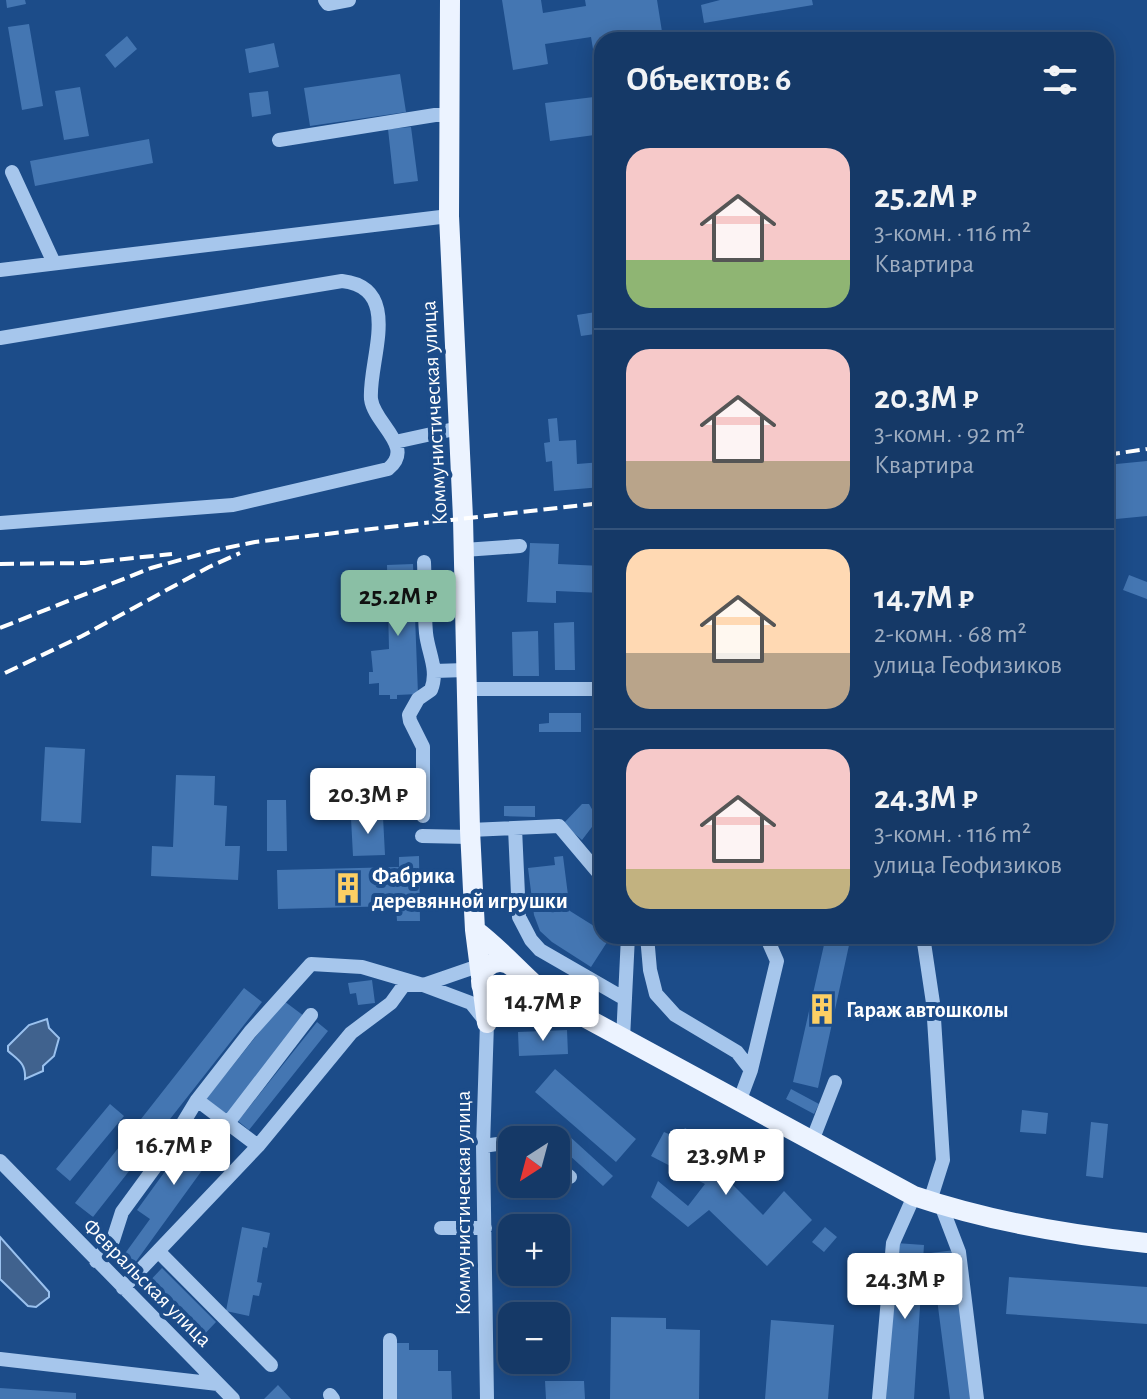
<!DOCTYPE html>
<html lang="ru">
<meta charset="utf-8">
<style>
body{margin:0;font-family:"Alegreya Sans",sans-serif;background:#224470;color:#f1f3f6;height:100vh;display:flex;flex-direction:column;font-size:30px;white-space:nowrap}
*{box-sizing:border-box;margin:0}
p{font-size:26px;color:#9dacc0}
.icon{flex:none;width:44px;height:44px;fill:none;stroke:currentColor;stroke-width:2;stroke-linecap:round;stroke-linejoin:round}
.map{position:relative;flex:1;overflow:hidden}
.drawer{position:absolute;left:594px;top:32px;width:520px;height:912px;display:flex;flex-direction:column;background:#153967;border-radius:24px;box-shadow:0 4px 20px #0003,0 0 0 2px #34537b}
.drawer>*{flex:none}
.needle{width:52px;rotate:216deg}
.buttons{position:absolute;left:498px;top:1126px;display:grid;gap:16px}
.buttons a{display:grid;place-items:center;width:72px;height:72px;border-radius:16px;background:#153967;box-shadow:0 4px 20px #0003,0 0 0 2px #34537b;font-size:40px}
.price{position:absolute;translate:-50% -68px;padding:0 18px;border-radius:8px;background:#fff;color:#222;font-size:26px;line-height:52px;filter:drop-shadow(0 2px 4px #0008)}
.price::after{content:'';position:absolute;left:50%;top:48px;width:24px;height:18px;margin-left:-12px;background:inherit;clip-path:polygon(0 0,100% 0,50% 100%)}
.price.active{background:#8abfa5;color:#111}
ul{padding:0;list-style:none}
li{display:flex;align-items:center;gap:24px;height:200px;padding:0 32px}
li+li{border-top:2px solid #34537b}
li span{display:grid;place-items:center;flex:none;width:224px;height:160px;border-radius:24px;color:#555}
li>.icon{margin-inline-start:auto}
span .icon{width:96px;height:96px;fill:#fffc;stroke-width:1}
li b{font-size:34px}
h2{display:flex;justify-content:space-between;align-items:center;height:96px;padding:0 32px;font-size:34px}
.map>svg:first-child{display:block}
.water{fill:#40628e;stroke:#9ac1ee;stroke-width:2}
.building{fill:#4476b2}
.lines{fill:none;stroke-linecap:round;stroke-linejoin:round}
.minor{stroke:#a6c6ec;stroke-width:14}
.major{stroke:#ecf3ff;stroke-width:20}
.rail{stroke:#fff;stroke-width:4;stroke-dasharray:14 6;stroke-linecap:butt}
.labels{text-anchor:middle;stroke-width:8;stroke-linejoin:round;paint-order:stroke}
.street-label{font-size:22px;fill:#fff;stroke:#1c4c89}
.poi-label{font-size:22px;font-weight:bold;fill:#fff;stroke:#1c4c89;text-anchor:start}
</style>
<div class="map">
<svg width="1147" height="1399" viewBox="0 0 1147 1399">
<rect width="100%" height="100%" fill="#1c4c89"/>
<path class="water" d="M 47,1019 L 49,1028 L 59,1038 L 54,1056 L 43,1066 L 43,1071 L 25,1079 C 26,1063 18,1060 8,1051 L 8,1046 L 29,1025 Z
M 0,1237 L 49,1292 L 49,1297 L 36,1307 L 28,1306 L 0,1279 Z"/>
<path class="building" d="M 6,0 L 25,0 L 26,4 L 7,8 Z
M 502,0 L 541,0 L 543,13 L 586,6 L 585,0 L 657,0 L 663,38 L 602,40 L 602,48 L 593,49 L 591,37 L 545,44 L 548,64 L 513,70 Z
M 720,0 L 812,0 L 813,5 L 704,23 L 701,5 Z
M 29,24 L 43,106 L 22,110 L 8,27 Z
M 127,36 L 137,49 L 115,68 L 105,55 Z
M 274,43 L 279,67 L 249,73 L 245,49 Z
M 400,74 L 406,112 L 310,126 L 304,88 Z
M 80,87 L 89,136 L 64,140 L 55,91 Z
M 268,91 L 271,114 L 252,117 L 249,93 Z
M 602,96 L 602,134 L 550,141 L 545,103 Z
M 411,127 L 418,181 L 394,184 L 388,129 Z
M 149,139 L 153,163 L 35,186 L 30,161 Z
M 602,311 L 602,333 L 581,336 L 577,315 Z
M 557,418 L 559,441 L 576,440 L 577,464 L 602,462 L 602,487 L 554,491 L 552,461 L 546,462 L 544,443 L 550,442 L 548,419 Z
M 1147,461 L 1147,516 L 1106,520 L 1106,465 Z
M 530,543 L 559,544 L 558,564 L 602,566 L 602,593 L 556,591 L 556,603 L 527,602 Z
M 413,564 L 418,694 L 397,695 L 397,699 L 390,699 L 390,695 L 379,695 L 379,683 L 369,684 L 369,672 L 373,672 L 371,651 L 389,649 L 387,565 Z
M 1129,575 L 1147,582 L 1147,599 L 1123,590 Z
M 574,622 L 575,670 L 555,670 L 554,623 Z
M 538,631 L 539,676 L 513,676 L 512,632 Z
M 549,713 L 581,713 L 581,732 L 539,732 L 539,724 L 549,723 Z
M 45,747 L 85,749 L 81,823 L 41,821 Z
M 176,775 L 215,776 L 214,805 L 227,806 L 225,846 L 240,846 L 238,880 L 151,876 L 152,846 L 173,847 Z
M 267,800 L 286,800 L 287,851 L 267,851 Z
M 582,804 L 589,804 L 596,816 L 593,821 L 595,823 L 582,840 L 563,824 Z
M 504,806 L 535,806 L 535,817 L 504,816 Z
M 383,817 L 385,855 L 353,856 L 351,818 Z
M 419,856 L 420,921 L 397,921 L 396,906 L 278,909 L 277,870 L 399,867 L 399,857 Z
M 563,856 L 570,911 L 602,931 L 602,936 L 611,936 L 591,967 L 552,942 L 540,931 L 534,915 L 528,868 L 555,865 L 554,857 Z
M 826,936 L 851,936 L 818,1088 L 793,1082 Z
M 372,980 L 375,1003 L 358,1005 L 356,993 L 350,994 L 348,983 Z
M 244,988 L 262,1002 L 93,1217 L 75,1203 Z
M 284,1001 L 304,1016 L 227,1114 L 206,1099 Z
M 317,1022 L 328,1031 L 249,1130 L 238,1121 Z
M 567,1030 L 568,1054 L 519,1056 L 518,1032 Z
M 555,1069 L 636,1139 L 616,1162 L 535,1092 Z
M 791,1089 L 819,1104 L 814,1114 L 786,1099 Z
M 110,1104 L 124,1116 L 70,1181 L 56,1169 Z
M 1022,1110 L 1048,1113 L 1046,1134 L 1020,1132 Z
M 1091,1122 L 1108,1124 L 1103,1178 L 1086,1176 Z
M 200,1123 L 224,1140 L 132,1267 L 121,1259 L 150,1219 L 137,1210 Z
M 556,1124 L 613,1176 L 603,1186 L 556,1143 L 556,1140 L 547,1135 Z
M 685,1128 L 737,1161 L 727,1179 L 763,1215 L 784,1191 L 812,1220 L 767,1266 L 709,1210 L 688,1227 L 651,1197 L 658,1181 L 688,1206 L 705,1184 L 651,1156 L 664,1132 L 678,1138 Z
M 242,1227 L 270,1233 L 267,1248 L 263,1247 L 257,1282 L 262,1283 L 259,1296 L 253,1295 L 249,1316 L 226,1311 Z
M 825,1227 L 837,1237 L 824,1252 L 812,1242 Z
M 896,1243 L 924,1245 L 914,1399 L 886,1399 Z
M 955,1250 L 974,1399 L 950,1399 L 931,1253 Z
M 162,1268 L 216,1322 L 198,1341 L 144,1287 Z
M 1009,1277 L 1147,1287 L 1147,1324 L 1006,1314 Z
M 611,1317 L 666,1318 L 666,1329 L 700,1330 L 699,1399 L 610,1399 Z
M 771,1320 L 834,1325 L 828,1399 L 765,1399 Z
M 397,1343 L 409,1343 L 409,1350 L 438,1350 L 438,1371 L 451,1371 L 452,1399 L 397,1399 Z
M 545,1381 L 584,1381 L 585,1399 L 546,1399 Z
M 278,1385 L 291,1399 L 264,1399 Z
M 0,1388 L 76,1393 L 76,1399 L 0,1399 Z"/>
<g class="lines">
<path class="minor" d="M 325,0 L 328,4 L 349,0
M 279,140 L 435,115 L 450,115
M 12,172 L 54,263
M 0,270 L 449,216
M 0,338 L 342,281 C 404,288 368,361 371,399 C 374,424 416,447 388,469 L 233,505 L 0,523
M 395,442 L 459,428
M 464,550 L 520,546
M 434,671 L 466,670
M 467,689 L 602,689
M 423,816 L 423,747 L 410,721 L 409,715 L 418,699 L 431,690 C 439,670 428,653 426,633 C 424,610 425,585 424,562
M 515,828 L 519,917 L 531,940 L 540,950 L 625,999
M 470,830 L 559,826 L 602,877
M 422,836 L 470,837
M 647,936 L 650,970 L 656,994 L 675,1015 L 737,1052 L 751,1070
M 923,936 L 933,1003 L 943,1160 L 930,1201
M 623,1039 L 628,936
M 197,1100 L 258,1146
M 739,1102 L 751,1070 L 777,961 L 766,936
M 228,1123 L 311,1015
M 812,1141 L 835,1082
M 483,1146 L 512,1142
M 0,1161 L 233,1399
M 556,1166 L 570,1177
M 941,1205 L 959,1252 L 977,1399
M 441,1228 L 485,1228
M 159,1252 L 271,1365
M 96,1261 L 113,1240 L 122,1212 L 163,1156 L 197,1100 L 250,1032 L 311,964 L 362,967 L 423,985 L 471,1003 L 487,1023 L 483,1146 L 487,1399
M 123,1288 L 258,1146 L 351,1033 L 391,1003 L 404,985 L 423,985 L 481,965
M 390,1340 L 390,1399
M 0,1359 L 218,1384
M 330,1395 L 333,1399
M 879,1399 L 893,1243 L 914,1196"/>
<path class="major" d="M 450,0 L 449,216 L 463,518 L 470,830 L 475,930 L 487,1023
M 475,930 C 502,950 524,977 551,999 L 914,1196 C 988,1221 1069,1235 1147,1243
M481 981a19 19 0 1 1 38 0a19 19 0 1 1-38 0Z"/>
<path class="rail" d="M 1106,455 L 1147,449
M 0,564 L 85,563 L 172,554
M 0,628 L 151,568 L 216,550 L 255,542 L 602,503
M 5,673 L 82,636 L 209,567 L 240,553"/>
</g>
<defs>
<symbol id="building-bare" viewBox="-9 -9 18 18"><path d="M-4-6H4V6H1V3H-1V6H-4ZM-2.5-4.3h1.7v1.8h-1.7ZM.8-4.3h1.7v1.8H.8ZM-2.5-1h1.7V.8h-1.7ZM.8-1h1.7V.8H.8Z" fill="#fccf64" stroke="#1c4c89" stroke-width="2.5" paint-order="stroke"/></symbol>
</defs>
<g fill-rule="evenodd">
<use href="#building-bare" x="326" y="866" width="44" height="44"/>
<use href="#building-bare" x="800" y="987" width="44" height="44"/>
</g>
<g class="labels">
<g class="street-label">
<text transform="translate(433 413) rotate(-93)" y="8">Коммунистическая улица</text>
<text transform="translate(462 1203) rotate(-90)" y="8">Коммунистическая улица</text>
<text transform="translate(148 1282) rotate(45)" y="8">Февральская улица</text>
</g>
<g class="poi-label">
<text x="372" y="883">Фабрика<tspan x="372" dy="25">деревянной игрушки</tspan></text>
<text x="846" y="1017">Гараж автошколы</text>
</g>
</g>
</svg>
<div class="buttons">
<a><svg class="needle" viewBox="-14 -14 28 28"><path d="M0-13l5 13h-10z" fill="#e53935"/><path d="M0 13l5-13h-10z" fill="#9dacc0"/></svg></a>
<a>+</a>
<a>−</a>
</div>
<b class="price active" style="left:398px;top:638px">25.2M ₽</b>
<b class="price" style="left:368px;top:836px">20.3M ₽</b>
<b class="price" style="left:543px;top:1043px">14.7M ₽</b>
<b class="price" style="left:174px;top:1187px">16.7M ₽</b>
<b class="price" style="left:726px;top:1197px">23.9M ₽</b>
<b class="price" style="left:905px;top:1321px">24.3M ₽</b>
<section class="drawer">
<h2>Объектов: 6<svg class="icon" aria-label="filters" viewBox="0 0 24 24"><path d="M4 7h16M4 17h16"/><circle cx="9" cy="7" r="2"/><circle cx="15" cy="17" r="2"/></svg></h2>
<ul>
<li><span style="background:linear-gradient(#f6c9c9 70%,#8fb573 0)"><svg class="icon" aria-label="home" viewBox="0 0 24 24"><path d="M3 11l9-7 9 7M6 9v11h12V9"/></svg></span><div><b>25.2M ₽</b><p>3-комн. · 116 m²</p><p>Квартира</p></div></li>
<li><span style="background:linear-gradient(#f6c9c9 70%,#b9a48a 0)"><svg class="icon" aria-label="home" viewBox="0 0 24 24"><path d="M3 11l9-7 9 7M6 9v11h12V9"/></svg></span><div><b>20.3M ₽</b><p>3-комн. · 92 m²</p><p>Квартира</p></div></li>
<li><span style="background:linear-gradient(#ffd9b3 65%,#b9a48a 0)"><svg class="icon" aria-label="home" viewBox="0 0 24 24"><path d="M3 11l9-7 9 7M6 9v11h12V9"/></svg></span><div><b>14.7M ₽</b><p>2-комн. · 68 m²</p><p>улица Геофизиков</p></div></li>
<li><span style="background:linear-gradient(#f6c9c9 75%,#c2b280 0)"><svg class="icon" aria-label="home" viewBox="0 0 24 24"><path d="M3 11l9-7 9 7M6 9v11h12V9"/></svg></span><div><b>24.3M ₽</b><p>3-комн. · 116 m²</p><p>улица Геофизиков</p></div></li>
</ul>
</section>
</div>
